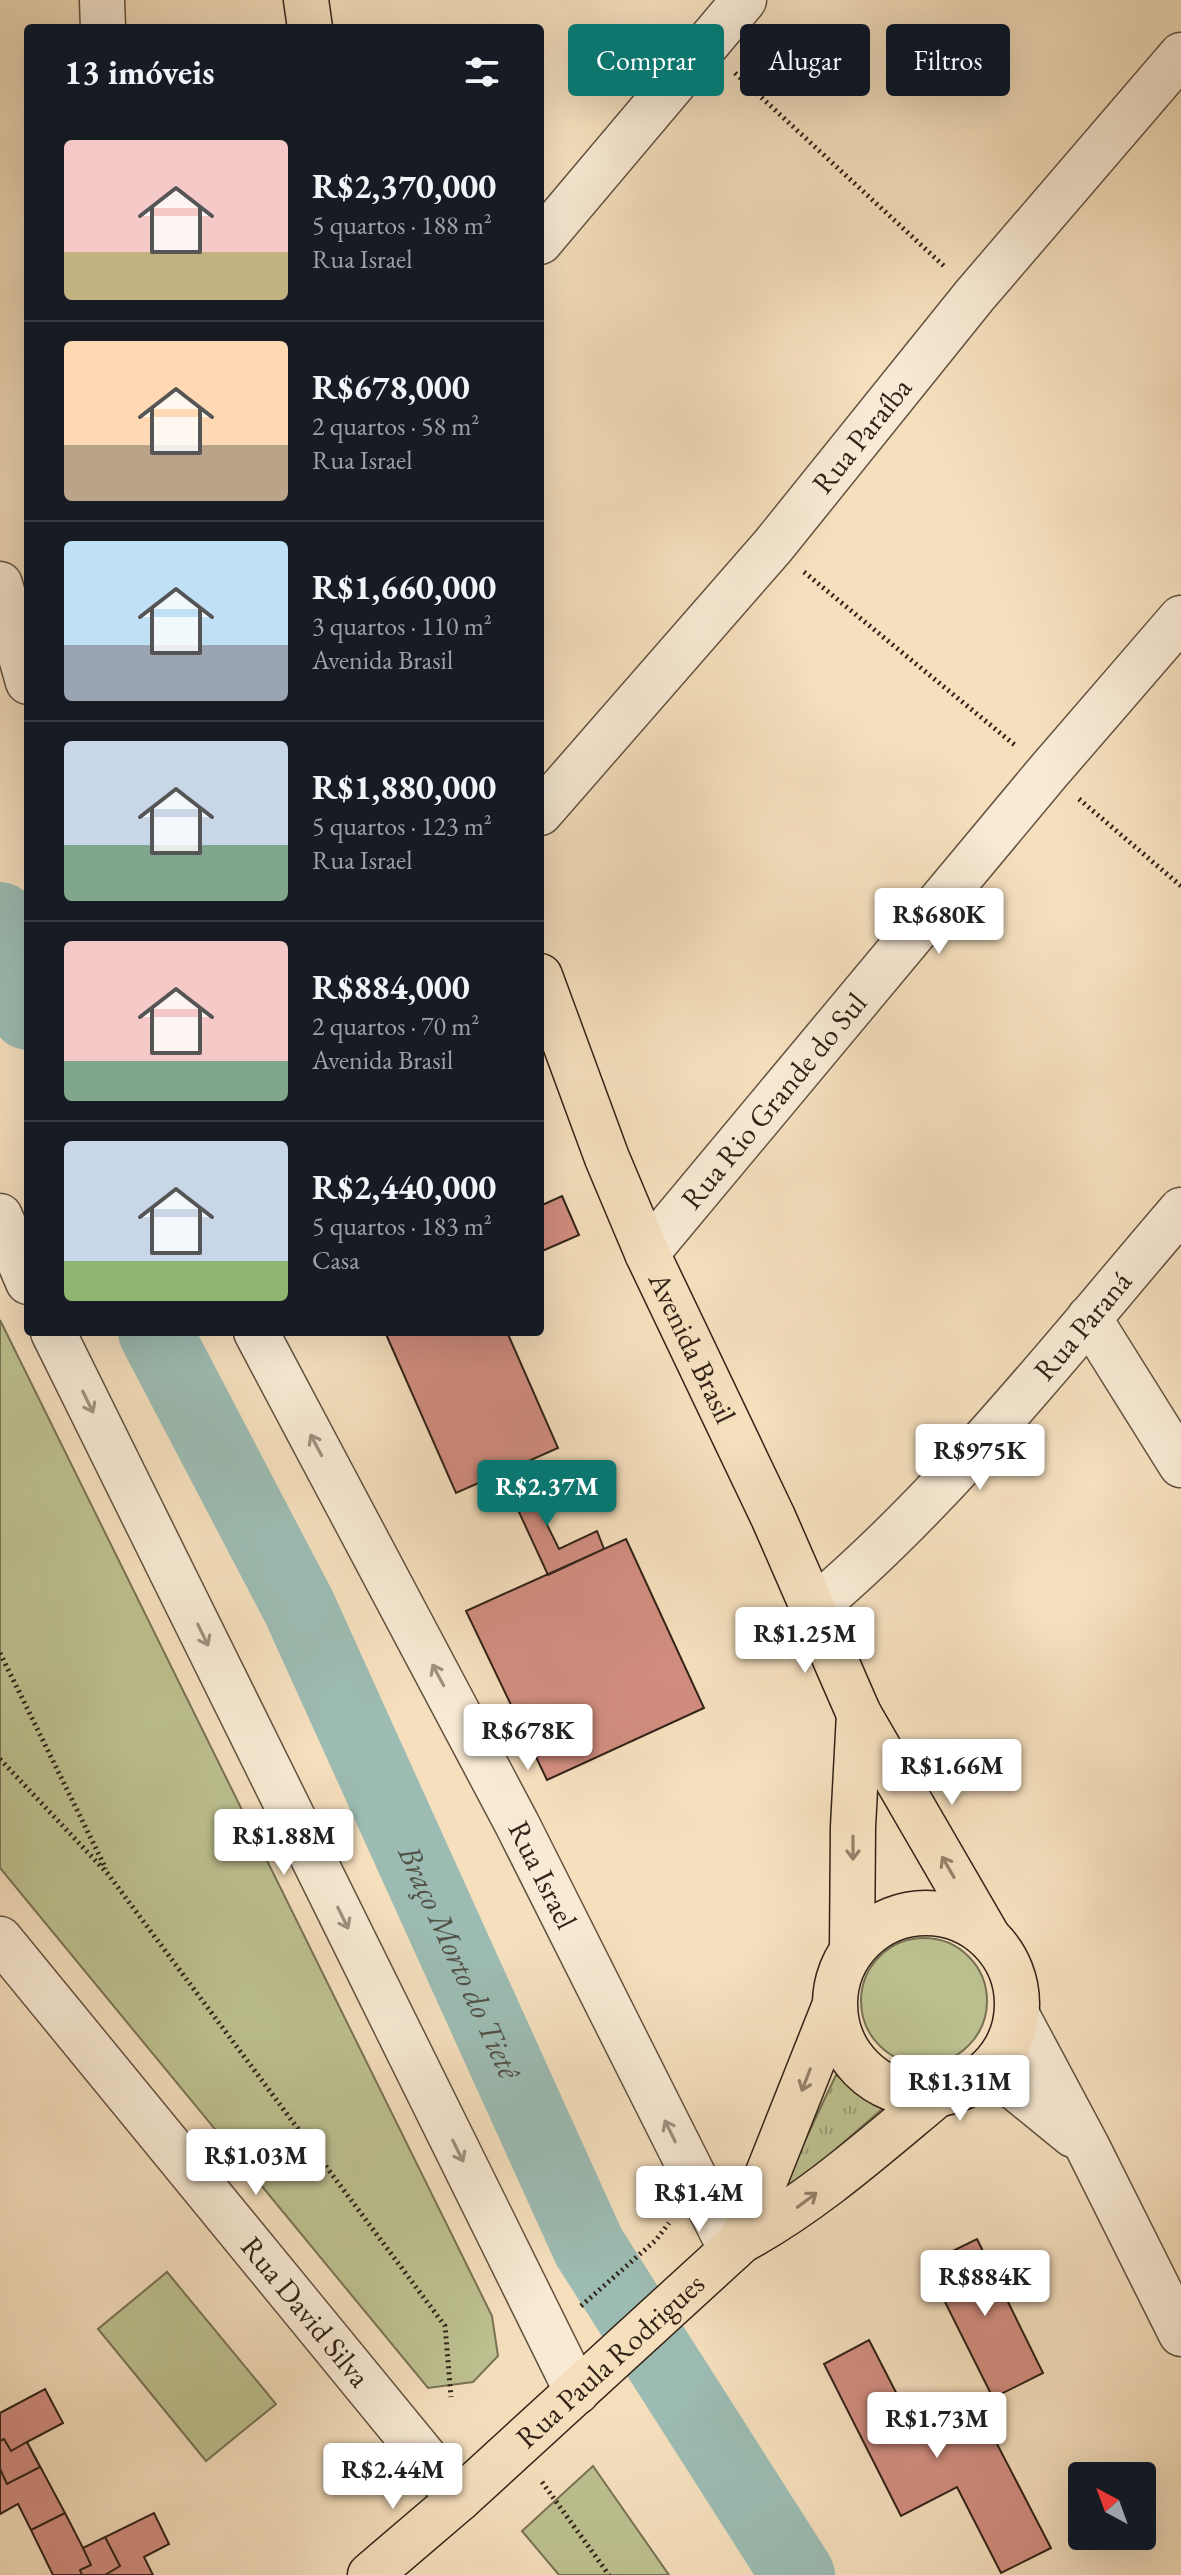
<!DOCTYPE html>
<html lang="pt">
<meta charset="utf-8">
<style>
body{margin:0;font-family:"EB Garamond",serif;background:#242831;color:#f1f3f6;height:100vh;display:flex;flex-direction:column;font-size:30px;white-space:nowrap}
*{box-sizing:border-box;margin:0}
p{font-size:26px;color:#9ea1a6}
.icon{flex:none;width:44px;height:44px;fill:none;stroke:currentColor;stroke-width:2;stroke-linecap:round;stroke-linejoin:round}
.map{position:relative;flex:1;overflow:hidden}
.drawer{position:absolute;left:24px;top:24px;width:520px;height:1312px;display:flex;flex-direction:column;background:#171b24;border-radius:8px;box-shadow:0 8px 32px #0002}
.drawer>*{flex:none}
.top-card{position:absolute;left:568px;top:24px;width:492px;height:72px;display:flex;gap:16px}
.needle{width:52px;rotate:319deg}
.controls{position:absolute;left:1068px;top:2462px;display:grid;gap:16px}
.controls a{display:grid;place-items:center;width:88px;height:88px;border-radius:8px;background:#171b24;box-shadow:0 8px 32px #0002;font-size:40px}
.price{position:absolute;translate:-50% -68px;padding:0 18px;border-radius:8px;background:#fff;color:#222;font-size:26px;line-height:52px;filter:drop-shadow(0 2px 4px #0008)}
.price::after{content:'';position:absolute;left:50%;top:48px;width:24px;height:18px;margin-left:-12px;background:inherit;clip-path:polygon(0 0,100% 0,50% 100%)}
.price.on{background:#0f766e;color:#fff}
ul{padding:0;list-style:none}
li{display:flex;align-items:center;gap:24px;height:200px;padding:0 40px}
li+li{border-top:2px solid #363941}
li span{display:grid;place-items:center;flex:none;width:224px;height:160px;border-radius:8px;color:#555}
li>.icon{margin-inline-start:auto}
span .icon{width:96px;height:96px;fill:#fffc;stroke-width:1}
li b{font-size:34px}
h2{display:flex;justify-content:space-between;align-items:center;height:96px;padding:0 40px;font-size:34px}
.tag{padding:0 28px;border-radius:8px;background:#171b24;box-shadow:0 8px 32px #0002;font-size:28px;line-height:72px}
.tag.on{background:#0f766e;color:#fff}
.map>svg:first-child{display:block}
.grass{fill:url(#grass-tufts);stroke:#787254;stroke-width:2}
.park{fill:#bdc190;stroke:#787254;stroke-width:2}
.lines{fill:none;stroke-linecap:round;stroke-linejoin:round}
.river{stroke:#9cbcb3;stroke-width:74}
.building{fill:#d28e81;stroke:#322318;stroke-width:2}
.minor-casing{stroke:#635241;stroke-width:47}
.major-casing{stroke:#322318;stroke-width:47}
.path{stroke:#322318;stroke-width:5;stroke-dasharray:2 4;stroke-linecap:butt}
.minor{stroke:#f8ead4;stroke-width:44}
.major{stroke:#f5dfbd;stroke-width:44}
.oneway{stroke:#9f907f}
.oneway2{stroke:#94816a}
.labels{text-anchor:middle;stroke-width:6;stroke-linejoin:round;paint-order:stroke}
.street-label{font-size:30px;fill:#322318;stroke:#f8ead4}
.water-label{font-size:32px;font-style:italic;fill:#525146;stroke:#f8ead4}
</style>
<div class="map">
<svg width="1181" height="2575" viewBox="0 0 1181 2575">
<defs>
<pattern id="grass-tufts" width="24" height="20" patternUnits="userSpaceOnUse" patternTransform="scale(2)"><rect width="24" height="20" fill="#bdc190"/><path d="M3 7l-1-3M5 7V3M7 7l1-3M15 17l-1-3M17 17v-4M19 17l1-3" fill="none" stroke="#9a9c75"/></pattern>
</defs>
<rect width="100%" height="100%" fill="#f5dfbd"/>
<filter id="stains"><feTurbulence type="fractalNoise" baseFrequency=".0025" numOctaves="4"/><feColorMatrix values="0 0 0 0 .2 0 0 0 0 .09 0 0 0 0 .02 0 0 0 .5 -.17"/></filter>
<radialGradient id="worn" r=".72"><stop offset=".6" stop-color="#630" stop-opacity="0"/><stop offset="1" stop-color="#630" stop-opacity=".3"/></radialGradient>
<path class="grass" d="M 836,2075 L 888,2104 L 777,2200 Z"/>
<path class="park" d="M 0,1320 L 492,2316 L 498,2356 L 473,2382 L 428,2388 L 0,1868 Z
M861 2001a63 63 0 1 1 126 0a63 63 0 1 1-126 0Z
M 167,2272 L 276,2404 L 206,2461 L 98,2329 Z
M 593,2466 L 669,2575 L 559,2575 L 522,2531 Z"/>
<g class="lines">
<g class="river">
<path d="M 0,919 L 28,1013"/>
<path id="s1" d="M 155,1332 L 299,1607 L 589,2247 L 798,2575"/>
</g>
</g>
<path class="building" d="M 562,1196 L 579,1235 L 540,1252 L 540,1206 Z
M 385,1332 L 507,1332 L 558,1448 L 456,1493 Z
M 518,1466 L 559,1549 L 597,1531 L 604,1549 L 548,1575 L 501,1473 Z
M 626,1539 L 704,1708 L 547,1780 L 466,1611 Z
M 977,2239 L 1043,2373 L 993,2398 L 926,2264 Z
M 869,2340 L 922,2443 L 981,2413 L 1051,2548 L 1001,2573 L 957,2487 L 901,2516 L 824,2364 Z
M 45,2389 L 63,2423 L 27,2442 L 65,2513 L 31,2530 L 18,2504 L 0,2514 L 0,2413 Z
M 4,2439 L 11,2451 L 27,2442 L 40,2467 L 7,2484 L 0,2469 L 0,2441 Z
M 65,2513 L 83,2548 L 154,2513 L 169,2544 L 144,2557 L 153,2575 L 53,2575 L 31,2530 Z
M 105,2537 L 120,2566 L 105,2575 L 82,2575 L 80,2570 L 91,2565 L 83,2548 Z"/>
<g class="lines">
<defs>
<g id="minor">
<path d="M 102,0 L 103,28"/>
<path d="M 540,242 L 744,0"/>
<path d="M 0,584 L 28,682"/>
<path id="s2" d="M 540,813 L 773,546 L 975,295 L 1181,55"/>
<path d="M 0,1216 L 28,1282"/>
<path id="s3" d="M 647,1253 L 1048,772 L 1181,618"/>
<path d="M 1089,1318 L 1181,1465"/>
<path d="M 53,1332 L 577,2392"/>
<path id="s4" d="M 256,1332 L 517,1824 L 731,2250"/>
<path id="s5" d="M 814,1608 C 950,1493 1065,1345 1181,1210"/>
<path id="s6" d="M 0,1939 L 459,2499"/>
<path d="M 1017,2015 L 1087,2146 L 1181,2334"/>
<path d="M 991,2068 L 1073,2135"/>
</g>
<g id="major">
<path d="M 306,0 L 310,28"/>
<path id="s7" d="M 540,976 L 607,1158 L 647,1253 L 773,1517 L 859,1714 L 987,1935"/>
<circle cx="926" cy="2004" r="91"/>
<path d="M 852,1950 L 853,1827 L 859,1714"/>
<path d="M 741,2241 L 834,2007"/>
<path id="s8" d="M 370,2575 L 459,2499 L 741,2241 C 813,2202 874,2147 938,2094"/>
</g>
</defs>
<use href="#minor" class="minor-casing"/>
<use href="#major" class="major-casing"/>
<path class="path" d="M 735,73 L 945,267
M 804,572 L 1016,746
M 1079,799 L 1181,886
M 0,1653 L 106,1869
M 0,1759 L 108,1874 L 445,2326 L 451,2397
M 581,2306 L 656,2240 L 669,2223
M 542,2482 L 609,2575"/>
<use href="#minor" class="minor"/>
<use href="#major" class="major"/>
</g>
<defs><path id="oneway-shaft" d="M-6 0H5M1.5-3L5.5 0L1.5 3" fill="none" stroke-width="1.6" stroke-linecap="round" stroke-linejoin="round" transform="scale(2)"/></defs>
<g class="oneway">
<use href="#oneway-shaft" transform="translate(88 1402) rotate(64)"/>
<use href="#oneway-shaft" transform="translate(316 1445) rotate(-118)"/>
<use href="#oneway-shaft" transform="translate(203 1635) rotate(64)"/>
<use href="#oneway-shaft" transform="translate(438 1675) rotate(-118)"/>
<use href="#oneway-shaft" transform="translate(343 1918) rotate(64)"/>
<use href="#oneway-shaft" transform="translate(670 2131) rotate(-116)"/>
<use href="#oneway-shaft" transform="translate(458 2151) rotate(64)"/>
</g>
<g class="oneway2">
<use href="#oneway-shaft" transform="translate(853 1848) rotate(90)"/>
<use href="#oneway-shaft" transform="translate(948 1867) rotate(-120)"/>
<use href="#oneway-shaft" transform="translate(806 2080) rotate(111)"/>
<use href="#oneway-shaft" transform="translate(807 2200) rotate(-37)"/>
</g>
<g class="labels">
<g class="street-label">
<text dy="10" stroke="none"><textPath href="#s2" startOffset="496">Rua Paraíba</textPath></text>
<text dy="10" stroke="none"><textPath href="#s3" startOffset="198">Rua Rio Grande do Sul</textPath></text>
<text dy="10" stroke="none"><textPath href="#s5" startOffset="390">Rua Paraná</textPath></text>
<text dy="10" stroke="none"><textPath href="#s7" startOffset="402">Avenida Brasil</textPath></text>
<text dy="10" stroke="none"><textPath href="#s4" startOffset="614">Rua Israel</textPath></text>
<text dy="10" stroke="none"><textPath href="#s6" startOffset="482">Rua David Silva</textPath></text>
<text dy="10" stroke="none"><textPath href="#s8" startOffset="322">Rua Paula Rodrigues</textPath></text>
</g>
<g class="water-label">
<text dy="11" stroke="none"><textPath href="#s1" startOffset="700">Braço Morto do Tietê</textPath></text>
</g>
</g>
<rect width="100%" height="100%" filter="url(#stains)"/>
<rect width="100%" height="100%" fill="url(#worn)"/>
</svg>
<div class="controls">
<a><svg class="needle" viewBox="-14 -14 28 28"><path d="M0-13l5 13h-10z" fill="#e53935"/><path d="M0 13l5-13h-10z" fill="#9ea1a6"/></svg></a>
</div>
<b class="price" style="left:939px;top:956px">R$680K</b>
<b class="price" style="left:980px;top:1492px">R$975K</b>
<b class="price on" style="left:547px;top:1528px">R$2.37M</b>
<b class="price" style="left:805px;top:1675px">R$1.25M</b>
<b class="price" style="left:528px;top:1772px">R$678K</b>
<b class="price" style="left:952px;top:1807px">R$1.66M</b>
<b class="price" style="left:284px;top:1877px">R$1.88M</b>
<b class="price" style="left:960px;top:2123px">R$1.31M</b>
<b class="price" style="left:256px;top:2197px">R$1.03M</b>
<b class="price" style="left:699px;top:2234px">R$1.4M</b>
<b class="price" style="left:985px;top:2318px">R$884K</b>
<b class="price" style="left:937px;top:2460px">R$1.73M</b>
<b class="price" style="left:393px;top:2511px">R$2.44M</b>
<div class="top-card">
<a class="tag on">Comprar</a>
<a class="tag">Alugar</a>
<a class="tag">Filtros</a>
</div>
<section class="drawer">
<h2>13 imóveis<svg class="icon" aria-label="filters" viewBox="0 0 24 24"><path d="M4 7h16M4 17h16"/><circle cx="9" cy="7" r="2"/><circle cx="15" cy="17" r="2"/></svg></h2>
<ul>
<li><span style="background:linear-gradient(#f6c9c9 70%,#c2b280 0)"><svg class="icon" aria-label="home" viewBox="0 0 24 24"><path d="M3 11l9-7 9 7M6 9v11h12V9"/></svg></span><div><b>R$2,370,000</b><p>5 quartos · 188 m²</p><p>Rua Israel</p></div></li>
<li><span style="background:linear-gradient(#ffd9b3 65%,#b9a48a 0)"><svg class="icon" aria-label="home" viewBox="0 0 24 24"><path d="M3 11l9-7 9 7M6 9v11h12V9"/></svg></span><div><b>R$678,000</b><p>2 quartos · 58 m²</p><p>Rua Israel</p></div></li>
<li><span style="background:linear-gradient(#bfe0f5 65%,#9aa5b1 0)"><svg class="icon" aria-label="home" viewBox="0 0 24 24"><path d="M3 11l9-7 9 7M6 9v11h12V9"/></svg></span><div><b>R$1,660,000</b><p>3 quartos · 110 m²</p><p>Avenida Brasil</p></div></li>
<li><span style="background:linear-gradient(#c9d6e8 65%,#7fa58c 0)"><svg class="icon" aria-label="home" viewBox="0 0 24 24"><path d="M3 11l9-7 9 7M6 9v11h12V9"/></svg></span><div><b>R$1,880,000</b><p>5 quartos · 123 m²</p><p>Rua Israel</p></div></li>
<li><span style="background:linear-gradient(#f6c9c9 75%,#7fa58c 0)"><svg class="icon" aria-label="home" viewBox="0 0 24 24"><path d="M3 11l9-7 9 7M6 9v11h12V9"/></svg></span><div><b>R$884,000</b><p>2 quartos · 70 m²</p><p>Avenida Brasil</p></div></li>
<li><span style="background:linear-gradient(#c9d6e8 75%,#8fb573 0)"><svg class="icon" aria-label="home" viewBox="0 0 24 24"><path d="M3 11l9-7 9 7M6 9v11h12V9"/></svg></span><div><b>R$2,440,000</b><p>5 quartos · 183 m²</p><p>Casa</p></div></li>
</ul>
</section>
</div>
